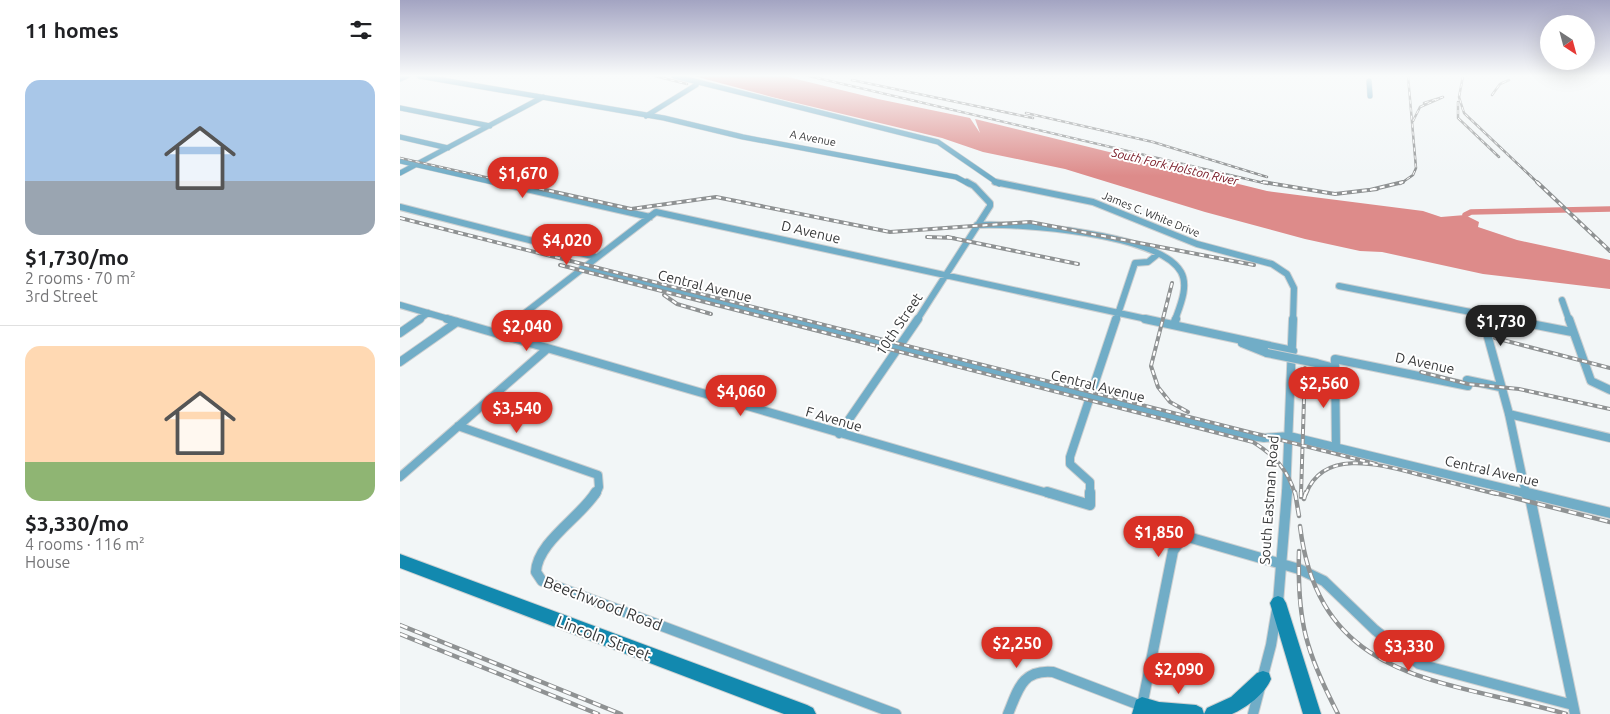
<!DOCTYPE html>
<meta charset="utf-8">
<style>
body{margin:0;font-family:Ubuntu,sans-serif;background:#f6f6f6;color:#202124;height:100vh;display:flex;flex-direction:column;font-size:19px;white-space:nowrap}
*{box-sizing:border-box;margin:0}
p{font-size:16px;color:#757577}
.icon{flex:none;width:28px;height:28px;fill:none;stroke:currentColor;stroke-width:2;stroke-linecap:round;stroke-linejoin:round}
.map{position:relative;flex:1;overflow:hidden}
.details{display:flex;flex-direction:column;background:#fff;width:400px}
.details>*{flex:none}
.needle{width:32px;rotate:144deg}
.tools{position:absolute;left:1140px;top:15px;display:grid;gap:10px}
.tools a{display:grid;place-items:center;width:55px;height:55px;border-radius:50%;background:#fff;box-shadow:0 5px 20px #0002;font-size:25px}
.price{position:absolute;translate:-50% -42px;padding:0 11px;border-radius:18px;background:#d93025;color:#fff;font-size:16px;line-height:32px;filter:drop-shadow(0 1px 2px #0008)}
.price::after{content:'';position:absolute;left:50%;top:30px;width:15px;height:11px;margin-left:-8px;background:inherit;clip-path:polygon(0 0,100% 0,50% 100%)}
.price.selected{background:#222;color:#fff}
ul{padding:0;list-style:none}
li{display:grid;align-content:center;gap:10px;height:265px;padding:0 25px}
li+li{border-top:1px solid #e0e0e0}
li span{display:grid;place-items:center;height:155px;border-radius:15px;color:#555}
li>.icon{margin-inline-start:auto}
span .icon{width:90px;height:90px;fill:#fffc;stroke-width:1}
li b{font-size:21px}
h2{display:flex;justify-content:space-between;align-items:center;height:60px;padding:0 25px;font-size:21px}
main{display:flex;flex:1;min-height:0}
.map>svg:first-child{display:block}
.water{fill:#dd8b8a}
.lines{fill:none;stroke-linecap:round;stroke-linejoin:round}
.canal{stroke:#dd8b8a;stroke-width:5.5}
.street-far3-casing{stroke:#cdd0d1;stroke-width:6}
.street-far2-casing{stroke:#cdd0d1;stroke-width:8}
.street-far1-casing{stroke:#cdd0d1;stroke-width:10}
.street-casing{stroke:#cdd0d1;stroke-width:12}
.secondary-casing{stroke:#cdd0d1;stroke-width:2}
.street-far3{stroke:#71adc7;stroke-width:5}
.street-far2{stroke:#71adc7;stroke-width:6}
.street-far1{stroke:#71adc7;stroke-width:8}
.street{stroke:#71adc7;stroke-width:10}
.secondary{fill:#1289af;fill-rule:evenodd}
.rail-far2-casing{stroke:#8f9293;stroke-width:2.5}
.rail-far1-casing{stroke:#8f9293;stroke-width:4}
.rail-casing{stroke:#8f9293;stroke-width:4.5}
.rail-far2{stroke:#fff;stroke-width:1;stroke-dasharray:4;stroke-linecap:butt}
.rail-far1{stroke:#fff;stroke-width:2;stroke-dasharray:5;stroke-linecap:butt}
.rail{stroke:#fff;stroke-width:2.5;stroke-dasharray:8;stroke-linecap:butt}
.street-bridge-casing{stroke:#cdd0d1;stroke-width:10;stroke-linecap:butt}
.street-bridge{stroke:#71adc7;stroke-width:8}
.labels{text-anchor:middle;stroke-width:4;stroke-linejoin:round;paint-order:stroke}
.far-street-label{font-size:11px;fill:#373839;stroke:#fff}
.far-water-label{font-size:12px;font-style:italic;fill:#73101d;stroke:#fff}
.street-label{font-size:14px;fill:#373839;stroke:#fff}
.near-street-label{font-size:16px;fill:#373839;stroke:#fff}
</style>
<main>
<section class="details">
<h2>11 homes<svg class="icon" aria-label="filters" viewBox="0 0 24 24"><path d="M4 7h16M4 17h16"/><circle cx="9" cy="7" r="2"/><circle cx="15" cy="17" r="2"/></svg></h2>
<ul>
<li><span style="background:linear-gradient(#a9c7e8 65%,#9aa5b1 0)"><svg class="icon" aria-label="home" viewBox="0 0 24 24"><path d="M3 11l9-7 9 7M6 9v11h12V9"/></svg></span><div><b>$1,730/mo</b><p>2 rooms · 70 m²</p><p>3rd Street</p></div></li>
<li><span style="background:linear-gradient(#ffd9b3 75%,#8fb573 0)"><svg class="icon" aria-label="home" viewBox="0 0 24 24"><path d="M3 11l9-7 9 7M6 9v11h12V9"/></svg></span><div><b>$3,330/mo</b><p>4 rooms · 116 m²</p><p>House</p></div></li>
</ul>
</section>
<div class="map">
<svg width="1210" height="714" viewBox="0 0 1210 714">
<rect width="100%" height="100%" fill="#f2f6f7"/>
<path class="water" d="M 294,76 L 384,76 L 478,99 L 570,118 L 580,133 L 575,119 L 867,191 L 1023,211 L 1041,217 L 1065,215 L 1079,222 L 1078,227 L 1117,240 L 1210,260 L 1210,289 L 1083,274 L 982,252 L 960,251 L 905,239 L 805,212 L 665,169 L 583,152 L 542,138 L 372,97 Z"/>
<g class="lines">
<path class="canal" d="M 1065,215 L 1071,212 L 1210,209"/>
<defs>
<path id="street-far3" d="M 19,76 L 264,118 L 343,137 L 556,177 L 569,184
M 274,76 L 538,142 L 599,184
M 0,79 L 7,76
M 969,81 L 970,96
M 0,108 L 90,126
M 246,116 L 296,85
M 0,137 L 48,148
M 0,161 L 101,184
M 0,173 L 143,97"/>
<path id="street-far2" d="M 95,182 L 250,217
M 595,182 L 693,202 L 797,244 L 872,264 L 887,274 L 894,288 L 893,320
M 0,207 L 196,257
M 577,225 C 618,223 759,233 781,272 C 789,286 780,306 775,320
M 182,268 L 387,320
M 939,286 L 1111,320
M 1162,300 L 1169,320
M 0,305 L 52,320
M 1081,313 L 1083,320
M 18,320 L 28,313
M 116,320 L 256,212 L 751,320
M 517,320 L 590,206 L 590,203 L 574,186 L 567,182
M 716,320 L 735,263 L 748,262 L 758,254"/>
<path id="street-far1" d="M 47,319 L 651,494
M 383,319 L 838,434 L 864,438 L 889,436 L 1129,494
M 745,319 L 893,351
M 1083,319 L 1109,414 L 1126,494
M 1105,319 L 1172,332
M 1169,319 L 1191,381 L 1210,390
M 774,324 L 776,319
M 0,333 L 20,319
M 98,334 L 118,319
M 842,343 L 867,353
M 0,362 L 57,322
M 916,363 L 935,368
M 1109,414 L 1210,438
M 58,426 L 198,475 L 199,487 L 196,494
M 439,434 L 518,319
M 936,449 L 935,359 L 1068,386 L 1067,380 L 1100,387
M 0,477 L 147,349
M 690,494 L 690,482 L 670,464 L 670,457 L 716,319
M 886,494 L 893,319"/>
<path id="street" d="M 196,492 C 182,516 137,542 136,572 L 142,581 L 496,714
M 647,492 L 690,505 L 690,492
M 1124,492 L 1210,513
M 1125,492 L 1131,502 L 1175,714
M 608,714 C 618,690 622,669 653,672 L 742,706 L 773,551 L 781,540 L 788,537 L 899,569 L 924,581 L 975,630 L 1019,664 L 1173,705
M 853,714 L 871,645 L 878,603 L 887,492"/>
<path id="secondary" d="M 0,554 L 407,705 L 413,708 L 416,714 L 384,714 L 0,568 Z
M 878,596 L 883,598 L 886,603 L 921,714 L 903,714 L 870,603 L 873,598 Z
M 863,671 L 869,673 L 871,679 C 865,694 846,708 832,714 L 732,714 L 736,700 L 742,697 L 759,702 L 796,705 L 802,708 L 804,714 L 807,708 L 831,697 L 857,673 Z"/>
</defs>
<use href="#street-far3" class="street-far3-casing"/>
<use href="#street-far2" class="street-far2-casing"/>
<use href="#street-far1" class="street-far1-casing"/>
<use href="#street" class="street-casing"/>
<use href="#secondary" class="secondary-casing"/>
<use href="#street-far3" class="street-far3"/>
<use href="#street-far2" class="street-far2"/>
<use href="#street-far1" class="street-far1"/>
<use href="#street" class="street"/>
<use href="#secondary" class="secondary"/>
<defs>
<path id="rail-far2" d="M 255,76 L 287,84
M 409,76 L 868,184
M 1063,76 L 1059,97 L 1064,113 L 1139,184
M 452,80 L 633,118
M 1092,95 L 1100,84 L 1109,80
M 1058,102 L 1058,118 L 1099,157
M 626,113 L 753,142 L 867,177
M 1013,121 L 1020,107 L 1043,97 L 1024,103
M 0,158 L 116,184
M 1000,184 L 1013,175 L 1016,168 L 1008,76"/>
<path id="rail-far1" d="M 110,182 L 231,209 L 316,197 L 490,232 L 630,222 L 854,265
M 863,182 L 935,194 L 977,189
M 1137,182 L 1210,251
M 970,190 L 1003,182
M 0,218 L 976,464
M 527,237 L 554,238
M 547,237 L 678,264
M 160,265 L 853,442 C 874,455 888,470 895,494
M 772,283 L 751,366 L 758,387 L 770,402 L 788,412
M 264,295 L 277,304 L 311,314
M 1095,338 L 1210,368
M 1021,372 L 1068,384 L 1119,389 L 1210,409
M 901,494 L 905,368
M 906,494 C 924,445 988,467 1025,476 C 1049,482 1072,488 1096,494"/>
<path id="rail" d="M 895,492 L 899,516
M 1091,492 L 1210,522
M 901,497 L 901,492
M 904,499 L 906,492
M 900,526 C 919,684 1046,679 1166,714
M 899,551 C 897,622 906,652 938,714
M 0,625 L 221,714
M 0,634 L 198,714"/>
</defs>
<use href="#rail-far2" class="rail-far2-casing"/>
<use href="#rail-far1" class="rail-far1-casing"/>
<use href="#rail" class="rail-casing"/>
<use href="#rail-far2" class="rail-far2"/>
<use href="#rail-far1" class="rail-far1"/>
<use href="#rail" class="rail"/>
<defs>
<path id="street-bridge" d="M 867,353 L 916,363"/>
</defs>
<use href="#street-bridge" class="street-bridge-casing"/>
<use href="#street-bridge" class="street-bridge"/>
</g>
<linearGradient id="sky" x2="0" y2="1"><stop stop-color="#a3a4c2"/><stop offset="0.43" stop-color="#f9fbfb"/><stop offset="1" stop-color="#f9fbfb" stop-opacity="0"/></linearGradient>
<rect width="1210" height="176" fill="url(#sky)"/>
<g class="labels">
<g class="far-street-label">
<text transform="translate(413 138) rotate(11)" y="4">A Avenue</text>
<text transform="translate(751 214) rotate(22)" y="4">James C. White Drive</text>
</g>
<g class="far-water-label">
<text transform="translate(775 167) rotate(13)" y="4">South Fork Holston River</text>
</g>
<g class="street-label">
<text transform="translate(411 232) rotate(13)" y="5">D Avenue</text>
<text transform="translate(305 286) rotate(14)" y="5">Central Avenue</text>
<text transform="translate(499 324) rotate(-56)" y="5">10th Street</text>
<text transform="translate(1025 363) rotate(12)" y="5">D Avenue</text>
<text transform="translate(698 386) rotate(14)" y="5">Central Avenue</text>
<text transform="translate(434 419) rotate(16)" y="5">F Avenue</text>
<text transform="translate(1092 471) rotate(13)" y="5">Central Avenue</text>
<text transform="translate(869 500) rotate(-86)" y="5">South Eastman Road</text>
</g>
<g class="near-street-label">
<text transform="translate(203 603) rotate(21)" y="6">Beechwood Road</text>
<text transform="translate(204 638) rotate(21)" y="6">Lincoln Street</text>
</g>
</g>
</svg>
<div class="tools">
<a><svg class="needle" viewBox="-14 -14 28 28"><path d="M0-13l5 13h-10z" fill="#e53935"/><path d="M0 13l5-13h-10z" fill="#757577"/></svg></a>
</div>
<b class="price" style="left:123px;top:199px">$1,670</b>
<b class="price" style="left:167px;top:266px">$4,020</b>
<b class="price selected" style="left:1101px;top:347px">$1,730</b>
<b class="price" style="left:127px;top:352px">$2,040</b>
<b class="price" style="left:924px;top:409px">$2,560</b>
<b class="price" style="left:341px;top:417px">$4,060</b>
<b class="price" style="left:117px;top:434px">$3,540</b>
<b class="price" style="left:759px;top:558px">$1,850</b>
<b class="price" style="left:617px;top:669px">$2,250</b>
<b class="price" style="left:1009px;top:672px">$3,330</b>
<b class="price" style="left:779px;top:695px">$2,090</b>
</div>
</main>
